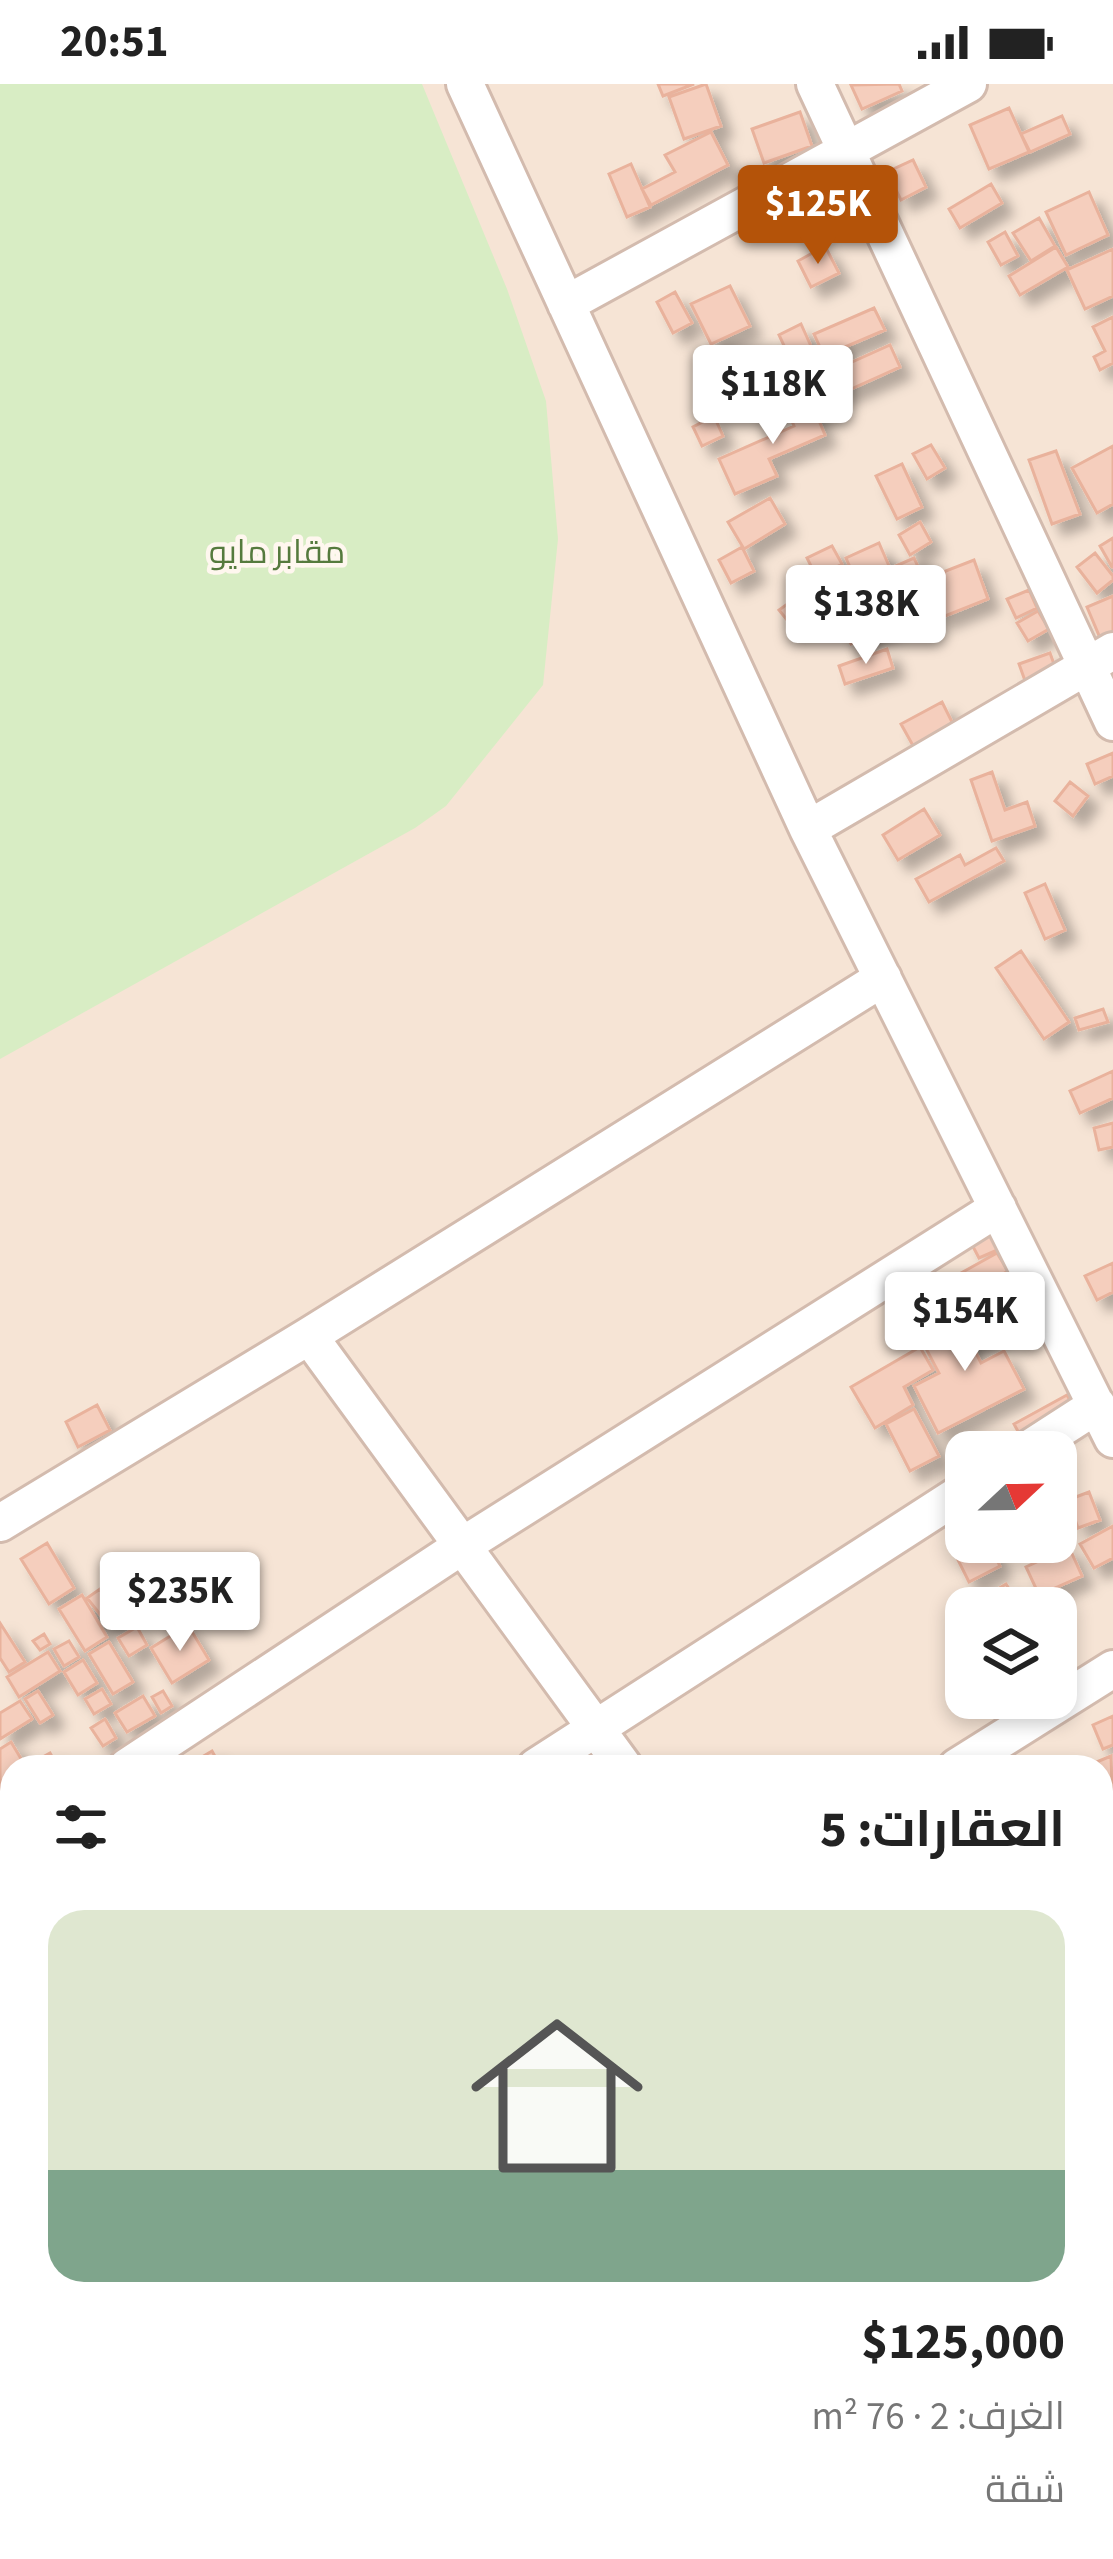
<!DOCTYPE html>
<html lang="ar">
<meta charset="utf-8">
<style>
body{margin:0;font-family:"Source Sans 3",Cairo,sans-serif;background:#f2f2f2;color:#222;direction:rtl;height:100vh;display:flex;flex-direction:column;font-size:45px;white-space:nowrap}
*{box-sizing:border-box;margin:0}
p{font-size:39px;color:#767676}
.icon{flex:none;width:66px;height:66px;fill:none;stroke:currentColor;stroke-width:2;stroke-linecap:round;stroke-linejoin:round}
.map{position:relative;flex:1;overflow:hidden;direction:ltr}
.panel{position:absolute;left:0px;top:1671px;width:1113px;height:804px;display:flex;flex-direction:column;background:#fff;border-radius:36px 36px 0 0;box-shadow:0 6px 18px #0003;direction:rtl}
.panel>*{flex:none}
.needle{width:78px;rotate:68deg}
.buttons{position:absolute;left:945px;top:1347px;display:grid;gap:24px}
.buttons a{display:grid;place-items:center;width:132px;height:132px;border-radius:24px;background:#fff;box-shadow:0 6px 18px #0003;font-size:60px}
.price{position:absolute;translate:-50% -102px;padding:0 27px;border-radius:12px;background:#fff;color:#222;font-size:39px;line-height:78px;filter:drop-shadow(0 3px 6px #0008)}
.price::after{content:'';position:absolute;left:50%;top:72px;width:36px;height:27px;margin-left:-18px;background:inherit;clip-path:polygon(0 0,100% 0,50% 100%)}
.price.selected{background:#b45309;color:#fff}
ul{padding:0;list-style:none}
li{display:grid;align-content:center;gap:24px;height:636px;padding:0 48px}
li+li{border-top:3px solid #e0e0e0}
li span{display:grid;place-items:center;height:372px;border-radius:36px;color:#555}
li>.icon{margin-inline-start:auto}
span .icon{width:216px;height:216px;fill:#fffc;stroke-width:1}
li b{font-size:51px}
h2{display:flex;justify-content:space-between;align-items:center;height:144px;padding:0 48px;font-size:51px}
.status{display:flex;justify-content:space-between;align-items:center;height:84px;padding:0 60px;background:#fff;direction:ltr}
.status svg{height:33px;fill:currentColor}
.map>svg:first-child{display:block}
.residential{fill:#f6e4d5;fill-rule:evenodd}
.green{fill:#d8edc4}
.building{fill:#f5cebd;stroke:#e9b29c;stroke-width:3;filter:url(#shadow)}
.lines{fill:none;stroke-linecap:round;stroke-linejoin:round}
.minor-casing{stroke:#d3bbae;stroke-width:42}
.tertiary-casing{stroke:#d3bbae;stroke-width:51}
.minor{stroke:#fff;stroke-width:36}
.tertiary{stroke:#fff;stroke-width:45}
.labels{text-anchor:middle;stroke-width:9;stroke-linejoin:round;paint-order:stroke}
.park-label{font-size:33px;fill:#557a3d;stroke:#fff7ef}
</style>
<div class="status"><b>20:51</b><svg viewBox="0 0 49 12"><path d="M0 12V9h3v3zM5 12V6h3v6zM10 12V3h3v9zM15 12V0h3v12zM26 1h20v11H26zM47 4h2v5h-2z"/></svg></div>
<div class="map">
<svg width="1113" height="2475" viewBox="0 0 1113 2475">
<defs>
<filter id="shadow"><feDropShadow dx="11" dy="11" stdDeviation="6" flood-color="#0004"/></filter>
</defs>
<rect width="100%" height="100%" fill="#fef3e7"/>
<path class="residential" d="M 0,0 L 1113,0 L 1113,2475 L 0,2475 ZM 966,1368 L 1056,1368 L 1056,1458 L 966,1458 ZM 966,1524 L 1056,1524 L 1056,1614 L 966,1614 ZM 12,1683 L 1101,1683 L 1101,2463 L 12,2463 Z"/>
<path class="green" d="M 0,0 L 422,0 L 507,205 L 546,317 L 558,455 L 543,601 L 446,722 L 415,744 L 0,975 Z"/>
<path class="building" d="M 658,0 L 694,0 L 663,12 Z
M 706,0 L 721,42 L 684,55 L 669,13 Z
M 899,0 L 902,7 L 862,25 L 851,1 Z
M 1009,24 L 1029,68 L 989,85 L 970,41 Z
M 800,28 L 812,62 L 764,79 L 752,45 Z
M 1062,32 L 1070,50 L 1030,68 L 1021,50 Z
M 711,48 L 728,81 L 651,121 L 642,105 L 675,88 L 665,71 Z
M 913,76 L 926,103 L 901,116 L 887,88 Z
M 631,80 L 650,123 L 627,133 L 609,90 Z
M 991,100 L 1002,119 L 960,144 L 949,125 Z
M 1089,108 L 1108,151 L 1066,171 L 1046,128 Z
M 1039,134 L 1055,162 L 1031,177 L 1013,149 Z
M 1005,148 L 1018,172 L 1001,181 L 988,158 Z
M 825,162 L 839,189 L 811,203 L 798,177 Z
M 1056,163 L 1068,183 L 1020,211 L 1009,192 Z
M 1113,165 L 1113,212 L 1085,225 L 1067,186 Z
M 730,202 L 750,242 L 711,260 L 691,220 Z
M 675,208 L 692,239 L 673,249 L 657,218 Z
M 874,224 L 885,246 L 824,272 L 814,250 Z
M 1113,233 L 1113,279 L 1100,286 L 1094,273 L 1105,267 L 1093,243 Z
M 801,240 L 815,271 L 793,281 L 779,251 Z
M 890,261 L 900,283 L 840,310 L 830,288 Z
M 807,308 L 825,351 L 769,375 L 777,392 L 735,410 L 719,375 L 794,342 L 784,318 Z
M 714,332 L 723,352 L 702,362 L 693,343 Z
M 931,361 L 945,384 L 927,395 L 913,370 Z
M 1113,362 L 1113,420 L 1097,429 L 1072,384 Z
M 1056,367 L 1080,430 L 1052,440 L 1029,376 Z
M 902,380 L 922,423 L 897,435 L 876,392 Z
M 770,414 L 785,440 L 744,465 L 728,438 Z
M 920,438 L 931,458 L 910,471 L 899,451 Z
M 1113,454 L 1113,483 L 1112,483 L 1100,462 Z
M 879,459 L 889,482 L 856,497 L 846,474 Z
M 832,462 L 842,480 L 817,494 L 807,474 Z
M 742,463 L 754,487 L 731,499 L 719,476 Z
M 1095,469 L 1113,492 L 1113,496 L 1097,509 L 1077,483 Z
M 914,474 L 923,493 L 876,514 L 868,494 Z
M 974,476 L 988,515 L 940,534 L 925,495 Z
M 844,483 L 855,502 L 829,516 L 819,497 Z
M 1029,506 L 1037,524 L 1016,534 L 1007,515 Z
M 800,511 L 811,526 L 791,541 L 779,526 Z
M 1113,512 L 1113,565 L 1106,568 L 1087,523 Z
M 878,517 L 890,542 L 851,560 L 839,534 Z
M 1038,527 L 1049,545 L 1028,557 L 1017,539 Z
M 887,565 L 893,584 L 845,600 L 839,582 Z
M 1050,569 L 1059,594 L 1028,605 L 1019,580 Z
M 942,618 L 956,646 L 916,667 L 901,640 Z
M 1113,669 L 1113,692 L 1095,700 L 1087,680 Z
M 992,688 L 1005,726 L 1027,718 L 1035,742 L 992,757 L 971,696 Z
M 1070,698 L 1088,712 L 1073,732 L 1055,717 Z
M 924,725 L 940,751 L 898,776 L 883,751 Z
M 996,764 L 1004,777 L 929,818 L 916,795 L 960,771 L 965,781 Z
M 1045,800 L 1065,846 L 1045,855 L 1025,809 Z
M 1021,867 L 1069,938 L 1044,955 L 996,884 Z
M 1103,925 L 1108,938 L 1079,946 L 1075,934 Z
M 1113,987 L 1113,1014 L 1080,1029 L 1070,1007 Z
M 1113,1039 L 1113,1063 L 1099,1066 L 1094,1044 Z
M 993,1144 L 1002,1164 L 979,1174 L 969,1155 Z
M 997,1169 L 1008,1187 L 972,1208 L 961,1189 Z
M 1113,1179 L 1113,1208 L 1097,1216 L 1085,1192 Z
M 944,1202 L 955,1225 L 914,1244 L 903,1221 Z
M 1033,1207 L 1049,1229 L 1024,1248 L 1007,1226 Z
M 986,1224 L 998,1248 L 972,1261 L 981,1279 L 1004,1267 L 1024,1305 L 938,1349 L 914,1302 L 939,1289 L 922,1257 Z
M 920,1263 L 933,1286 L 904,1303 L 913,1321 L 875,1344 L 851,1303 Z
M 1067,1311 L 1079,1333 L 1026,1362 L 1014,1340 Z
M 97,1321 L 110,1346 L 78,1363 L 66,1338 Z
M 914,1325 L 939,1372 L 910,1387 L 886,1340 Z
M 993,1353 L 998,1368 L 976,1368 L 973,1361 Z
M 1089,1408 L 1100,1436 L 1078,1444 L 1068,1416 Z
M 1113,1442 L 1113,1474 L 1094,1484 L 1080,1460 Z
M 966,1457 L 988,1458 L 1000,1482 L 969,1498 L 952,1464 Z
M 47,1459 L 74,1504 L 49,1520 L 21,1475 Z
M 1069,1463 L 1082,1492 L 1039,1511 L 1026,1483 Z
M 1006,1500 L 1021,1523 L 989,1524 L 983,1514 Z
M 100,1505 L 123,1535 L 111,1544 L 87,1514 Z
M 82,1511 L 107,1553 L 85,1567 L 59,1525 Z
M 0,1539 L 25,1578 L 9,1588 L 0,1574 Z
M 188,1541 L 209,1576 L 172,1599 L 151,1564 Z
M 137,1543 L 147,1561 L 129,1572 L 118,1554 Z
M 44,1550 L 50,1560 L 40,1566 L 33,1557 Z
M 69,1557 L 79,1573 L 64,1582 L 54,1565 Z
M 109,1558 L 133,1598 L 113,1610 L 89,1570 Z
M 48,1568 L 60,1587 L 19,1613 L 7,1593 Z
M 83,1576 L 97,1599 L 78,1611 L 64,1588 Z
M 102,1605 L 111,1620 L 94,1630 L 85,1615 Z
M 38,1607 L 53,1631 L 40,1639 L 25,1615 Z
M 163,1607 L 172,1622 L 161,1629 L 152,1613 Z
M 143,1612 L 155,1632 L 127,1648 L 115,1629 Z
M 20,1617 L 32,1635 L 0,1655 L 0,1629 Z
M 1113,1632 L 1113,1661 L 1103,1665 L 1093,1641 Z
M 105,1635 L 116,1654 L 103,1662 L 91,1644 Z
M 11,1658 L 26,1683 L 12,1683 L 12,1720 L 0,1727 L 0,1665 Z
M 212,1667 L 221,1683 L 185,1683 Z
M 50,1669 L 58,1683 L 35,1683 L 32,1679 Z
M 1111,1672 L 1113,1732 L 1109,1734 L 1101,1715 L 1101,1683 L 1087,1682 Z
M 1106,1755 L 1113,1767 L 1113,1810 L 1101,1817 L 1101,1758 Z
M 12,1793 L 12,1816 L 7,1819 L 0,1807 L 0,1800 Z"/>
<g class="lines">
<defs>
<path id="minor" d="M 465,0 L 808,745 L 1113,1355
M 815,0 L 1113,638
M 566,220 L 968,0
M 808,745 L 1113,567
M 309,1252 L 624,1683
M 1024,1368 L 1097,1321
M 0,1439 L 309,1252 L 883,894
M 127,1683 L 462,1462 L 998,1124
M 536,1683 L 966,1406
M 957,1683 L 1113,1585
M 0,1766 L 12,1758
M 1101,1862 L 1113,1855
M 0,1986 L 12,2010
M 1101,2132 L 1113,2125
M 234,2463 L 240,2475
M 481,2475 L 503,2463"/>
<path id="tertiary" d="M 1101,2326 L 1113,2319
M 856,2475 L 875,2463"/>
</defs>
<use href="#minor" class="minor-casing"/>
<use href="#tertiary" class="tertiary-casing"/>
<use href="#minor" class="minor"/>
<use href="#tertiary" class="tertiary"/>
</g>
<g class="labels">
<g class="park-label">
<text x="277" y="479">مقابر مايو</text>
</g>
</g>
</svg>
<div class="buttons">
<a><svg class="needle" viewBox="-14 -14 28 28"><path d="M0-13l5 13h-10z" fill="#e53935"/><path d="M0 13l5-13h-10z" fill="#767676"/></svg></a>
<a><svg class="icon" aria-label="layers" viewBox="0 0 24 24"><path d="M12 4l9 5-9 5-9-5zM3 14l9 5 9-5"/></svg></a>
</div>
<b class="price selected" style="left:818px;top:183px">$125K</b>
<b class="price" style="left:773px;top:363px">$118K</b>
<b class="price" style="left:866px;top:583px">$138K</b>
<b class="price" style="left:965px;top:1290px">$154K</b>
<b class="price" style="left:180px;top:1570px">$235K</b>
<section class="panel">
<h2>العقارات: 5<svg class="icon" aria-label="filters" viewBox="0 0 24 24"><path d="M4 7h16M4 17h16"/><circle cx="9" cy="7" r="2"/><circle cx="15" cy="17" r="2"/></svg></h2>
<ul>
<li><span style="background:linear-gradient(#dfe7d0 70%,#7fa58c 0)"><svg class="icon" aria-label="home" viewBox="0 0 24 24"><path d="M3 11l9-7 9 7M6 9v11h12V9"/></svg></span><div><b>$125,000</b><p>الغرف: 2 · 76 m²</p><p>شقة</p></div></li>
</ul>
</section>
</div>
